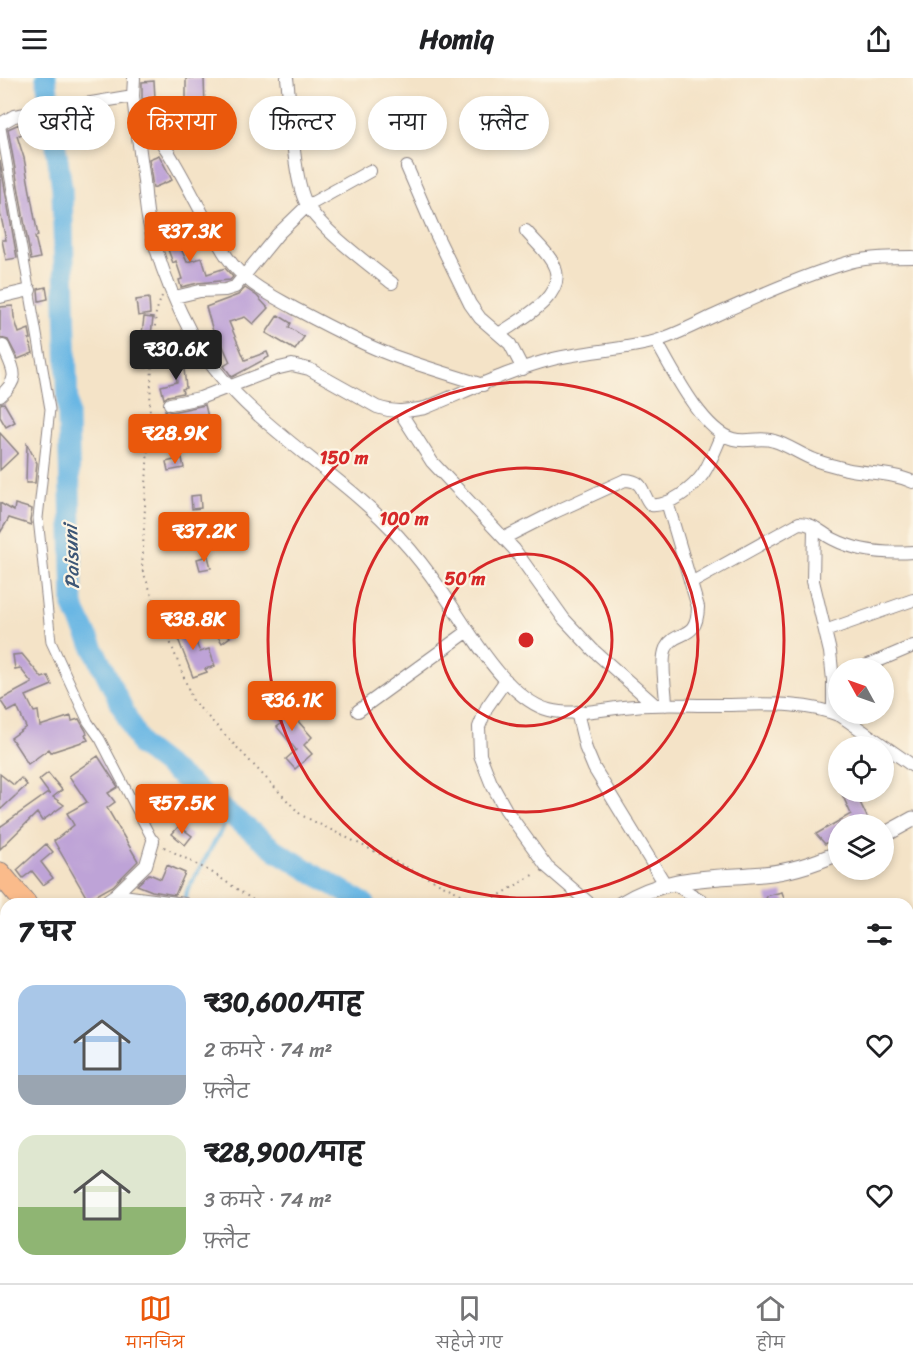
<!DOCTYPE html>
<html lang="hi">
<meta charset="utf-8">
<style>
body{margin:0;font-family:Sriracha,"Playpen Sans Deva",sans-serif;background:#f2f2f2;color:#202124;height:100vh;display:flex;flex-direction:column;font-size:22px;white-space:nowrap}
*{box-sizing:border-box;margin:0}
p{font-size:20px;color:#757577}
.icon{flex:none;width:33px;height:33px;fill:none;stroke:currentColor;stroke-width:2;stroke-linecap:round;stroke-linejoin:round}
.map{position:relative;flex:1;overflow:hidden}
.panel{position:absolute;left:0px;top:820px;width:914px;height:386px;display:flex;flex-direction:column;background:#fff;border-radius:18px 18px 0 0;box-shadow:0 3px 9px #0003}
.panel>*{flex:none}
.hud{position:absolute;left:18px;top:18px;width:600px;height:54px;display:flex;gap:12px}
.needle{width:39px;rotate:310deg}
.fabs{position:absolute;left:828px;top:580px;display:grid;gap:12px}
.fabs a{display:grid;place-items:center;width:66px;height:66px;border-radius:50%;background:#fff;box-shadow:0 3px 9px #0003;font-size:30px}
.price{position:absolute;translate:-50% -51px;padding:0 14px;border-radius:6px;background:#ea580c;color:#fff;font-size:20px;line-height:39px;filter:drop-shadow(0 2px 3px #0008)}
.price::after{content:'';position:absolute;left:50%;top:36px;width:18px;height:14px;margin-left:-9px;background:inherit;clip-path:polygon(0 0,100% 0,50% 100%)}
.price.active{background:#222;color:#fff}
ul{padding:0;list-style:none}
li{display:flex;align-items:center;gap:18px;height:150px;padding:0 18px}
li span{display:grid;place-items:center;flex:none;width:168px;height:120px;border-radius:18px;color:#555}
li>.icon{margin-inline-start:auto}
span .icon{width:72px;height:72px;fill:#fffc;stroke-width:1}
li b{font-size:26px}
h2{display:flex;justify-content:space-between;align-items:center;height:72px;padding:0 18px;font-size:26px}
.pill{padding:0 21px;border-radius:27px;background:#fff;box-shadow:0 3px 9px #0003;font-size:21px;line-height:54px}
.pill.active{background:#ea580c;color:#fff}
header{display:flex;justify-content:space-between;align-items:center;height:78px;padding:0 18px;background:#fff;font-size:27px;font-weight:700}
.dock{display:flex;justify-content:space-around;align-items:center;height:84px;border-top:2px solid #e0e0e0;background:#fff;font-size:16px;color:#757577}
.dock a{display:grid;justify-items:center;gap:3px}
.dock .active{color:#ea580c}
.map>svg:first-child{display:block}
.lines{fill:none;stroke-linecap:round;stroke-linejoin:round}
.stream{stroke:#6bb7e4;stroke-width:4}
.river{stroke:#6bb7e4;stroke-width:21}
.building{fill:#bea3d7}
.pedestrian-casing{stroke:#8b8281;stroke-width:11}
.minor-casing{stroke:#8b8281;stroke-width:14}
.tertiary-casing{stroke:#8b8281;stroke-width:17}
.trunk-casing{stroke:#8b8281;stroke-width:23}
.path{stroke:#8b8281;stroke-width:2;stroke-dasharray:1.5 4.5;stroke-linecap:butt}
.pedestrian{stroke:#fff;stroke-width:9}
.minor{stroke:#fff;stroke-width:12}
.tertiary{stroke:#fff;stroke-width:15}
.trunk{stroke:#fabb8b;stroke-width:21}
.ring{fill:none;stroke:#d62828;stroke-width:3}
.labels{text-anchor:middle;stroke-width:4.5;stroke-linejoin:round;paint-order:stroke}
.water-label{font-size:20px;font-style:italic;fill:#3c5676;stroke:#fcf5e5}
.centre{fill:#d62828;stroke:#fcf5e5;stroke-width:3}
.ring-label{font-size:18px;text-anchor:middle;font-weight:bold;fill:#d62828;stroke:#fcf5e5;stroke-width:4.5;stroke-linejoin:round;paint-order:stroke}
</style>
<header><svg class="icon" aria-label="menu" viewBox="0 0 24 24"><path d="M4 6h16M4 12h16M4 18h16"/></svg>Homiq<svg class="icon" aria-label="share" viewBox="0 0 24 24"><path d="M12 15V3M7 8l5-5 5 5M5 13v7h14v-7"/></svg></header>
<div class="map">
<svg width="913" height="1205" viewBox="0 0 913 1205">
<rect width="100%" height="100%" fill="#fcf5e5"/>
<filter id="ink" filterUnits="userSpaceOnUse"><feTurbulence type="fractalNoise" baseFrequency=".0167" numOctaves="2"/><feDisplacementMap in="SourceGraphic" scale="12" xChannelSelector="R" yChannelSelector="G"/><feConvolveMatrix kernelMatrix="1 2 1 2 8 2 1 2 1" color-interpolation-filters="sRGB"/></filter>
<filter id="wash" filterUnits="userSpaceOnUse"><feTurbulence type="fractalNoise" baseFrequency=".008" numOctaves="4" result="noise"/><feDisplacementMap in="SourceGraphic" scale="24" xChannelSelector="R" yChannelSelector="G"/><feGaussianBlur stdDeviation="1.35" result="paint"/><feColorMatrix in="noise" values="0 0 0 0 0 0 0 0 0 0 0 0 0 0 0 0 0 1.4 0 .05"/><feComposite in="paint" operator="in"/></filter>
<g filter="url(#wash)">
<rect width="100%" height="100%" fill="#f4e3c7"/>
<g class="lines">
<path class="stream" d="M 184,823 L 188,811 L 230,737
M 376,1200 L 379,1205"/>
<path class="river" d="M 46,0 L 62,110 L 73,528 L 141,668 L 278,774 L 365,826
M 795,1200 L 798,1205"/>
</g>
<g id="blocks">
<path class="building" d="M 186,0 L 204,0 L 205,29 L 186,29 Z
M 154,3 L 155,20 L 142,21 L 142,4 Z
M 212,33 L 212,42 L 198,43 L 198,34 Z
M 19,46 L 22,56 L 17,58 L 24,80 L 38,158 L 35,159 L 40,180 L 31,182 L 8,51 Z
M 159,77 L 172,102 L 153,110 L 149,81 Z
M 0,83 L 17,180 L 6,182 L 2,162 L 6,162 L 0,134 Z
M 169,144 L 187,184 L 202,180 L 207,196 L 225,190 L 233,199 L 230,202 L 198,205 L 181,209 L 179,202 L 182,201 L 176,183 L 173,185 L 159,147 Z
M 46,209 L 48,221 L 39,223 L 38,211 Z
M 245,210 L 257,218 L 268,230 L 253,246 L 245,239 L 229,244 L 245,282 L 267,274 L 269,279 L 232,299 L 224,288 L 230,284 L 222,266 L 212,272 L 203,259 L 213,253 L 206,229 L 238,217 Z
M 149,220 L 150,236 L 138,238 L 136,222 Z
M 13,228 L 14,239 L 19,255 L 29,251 L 31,261 L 29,261 L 33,275 L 18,281 L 8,262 L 0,260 L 0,229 Z
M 278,237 L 291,245 L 289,249 L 304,259 L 295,272 L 266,255 Z
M 144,239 L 153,240 L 147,290 L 138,289 Z
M 183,281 L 186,310 L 182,311 L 183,315 L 168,318 L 164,321 L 161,308 L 177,304 L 174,282 Z
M 4,325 L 15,344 L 6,349 L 0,339 L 0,326 Z
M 205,327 L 211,351 L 216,350 L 219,361 L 201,365 L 196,343 L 168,349 L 165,332 L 172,334 Z
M 0,355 L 18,375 L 0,392 Z
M 27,366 L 37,385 L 35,405 L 26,405 Z
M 182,380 L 184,390 L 168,393 L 166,384 Z
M 200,417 L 201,430 L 192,431 L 191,418 Z
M 0,425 L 14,433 L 15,426 L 32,431 L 30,442 L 31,447 L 9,440 L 0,455 Z
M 208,478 L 211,490 L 200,492 L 197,481 Z
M 187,543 L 200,574 L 209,571 L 215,588 L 205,591 L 207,594 L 193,599 L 173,548 Z
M 223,547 L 230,559 L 222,565 L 214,552 Z
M 22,576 L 42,600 L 48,598 L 52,607 L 26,618 L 34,634 L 38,633 L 40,648 L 71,638 L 72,643 L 79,641 L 86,653 L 87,656 L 85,657 L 88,662 L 51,674 L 49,671 L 28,686 L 11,660 L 26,649 L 17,629 L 8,634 L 0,622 L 32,605 L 20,590 L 15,591 L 13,577 Z
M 283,619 L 294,631 L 290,634 L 312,659 L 304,667 L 312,676 L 295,691 L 286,681 L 296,672 L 277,649 L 281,646 L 268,632 Z
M 98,678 L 118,709 L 108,715 L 115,724 L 107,730 L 138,783 L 113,808 L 88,822 L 54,763 L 74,747 L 67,735 L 87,724 L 69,698 Z
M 48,695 L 62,712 L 53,719 L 64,727 L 42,743 L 37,735 L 0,771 L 0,749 L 48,715 L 50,717 L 39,702 Z
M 0,696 L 14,707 L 21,700 L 27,707 L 0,732 Z
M 841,714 L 855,714 L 869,743 L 861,747 L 838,747 L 838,759 L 825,766 L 816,756 L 851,736 Z
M 179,748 L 192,758 L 185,767 L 172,756 Z
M 46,766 L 53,774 L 41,784 L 53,800 L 43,807 L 32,793 L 23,800 L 17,792 Z
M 167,787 L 185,795 L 175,817 L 152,813 L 137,807 L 149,796 L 161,801 Z
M 782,814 L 786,826 L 768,826 L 766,818 Z"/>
</g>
</g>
<g filter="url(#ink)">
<use href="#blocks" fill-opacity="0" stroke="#8b8281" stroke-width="1.5"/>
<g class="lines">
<defs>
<path id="pedestrian" d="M 0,44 L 50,331 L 38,440 L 51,564 L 88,644 L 100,661 L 153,763"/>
<path id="minor" d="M 134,0 L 133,18 C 136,46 140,74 144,103 C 145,117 146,132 149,145 C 158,182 173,221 191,255 C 238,343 335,387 400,460 C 415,476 430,496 443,515 C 467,549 505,620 549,632 C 576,639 606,630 634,628 C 660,625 687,627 714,627 C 755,627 803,622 841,638 L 913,688
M 287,0 C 291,31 293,103 307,127 C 322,152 368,186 392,205
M 135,33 C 174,68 198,135 227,179 C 244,204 267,215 292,229 C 324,246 357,264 391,277 C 421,288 452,297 483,307
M 0,46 L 14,38 L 133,18
M 407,89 L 435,154 L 470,226 L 480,240 L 510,266 L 523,291
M 0,219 L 30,212
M 175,219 L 200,213 L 225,212 L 235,209 L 278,156 L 307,128 L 370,93
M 499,256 C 519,242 566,219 555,190 C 550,176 535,164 526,153
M 656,263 C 671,289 702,353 733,361 C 747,365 760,358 774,363 C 788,367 801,377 815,382 C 825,386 836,388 846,391 C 868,396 892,394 913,404
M 0,318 C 22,300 13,291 3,268
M 170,326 L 200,320 L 275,291 L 292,287 L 309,291 L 377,329 C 394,335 408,333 425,330 C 467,313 509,292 553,281 C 587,273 622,272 656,263 C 678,256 698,245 718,236 C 760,217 805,197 850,184 C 870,179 892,179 913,179
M 400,334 L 432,384 L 514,471 L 564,541 L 593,572 L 655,627
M 814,449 L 813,503 L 830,574 L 833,602 L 833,635
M 504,460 L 555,434 L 625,402 C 646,403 640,415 651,427 C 669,429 693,410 703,396 C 711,384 716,369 722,356
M 691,505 L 799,445 C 813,445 821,455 833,461 C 858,474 885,476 913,474
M 825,553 L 913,522
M 859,591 L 913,568
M 506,602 L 487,629 L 479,649 L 480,677 L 491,705 L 506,732 L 547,789 L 590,826
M 666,627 C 666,612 660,583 666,570 C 677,550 697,564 698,529 L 667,424
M 358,633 L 467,554
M 577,634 L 586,671 L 594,690 L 665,806
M 673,805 L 707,826
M 115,817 L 184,826
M 102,826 L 115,817 L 146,787 L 153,763
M 908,972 L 913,974
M 225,1200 L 233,1205"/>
<path id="tertiary" d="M 884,757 L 913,741
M 621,826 C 668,797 710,801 763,796 C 788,794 816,785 838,775
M 0,1153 L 6,1147
M 0,1169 L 6,1163"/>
<path id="trunk" d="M 0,795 L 26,826
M 603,1200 L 606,1205"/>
</defs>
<use href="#pedestrian" class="pedestrian-casing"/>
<use href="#minor" class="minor-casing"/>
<use href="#tertiary" class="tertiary-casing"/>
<use href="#trunk" class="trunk-casing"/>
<path class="path" d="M 162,218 L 156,234 L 151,304 L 142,491 L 193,623 L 301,737 L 481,826
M 164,769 L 213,795 L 259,826
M 485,826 L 536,795"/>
<use href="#pedestrian" class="pedestrian"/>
<use href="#minor" class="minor"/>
<use href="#tertiary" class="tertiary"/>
<use href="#trunk" class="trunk"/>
</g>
</g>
<g class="ring">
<circle cx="526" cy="562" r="86"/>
<circle cx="526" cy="562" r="172"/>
<circle cx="526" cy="562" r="258"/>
</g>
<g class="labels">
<g class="water-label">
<text transform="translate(71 479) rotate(-92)" y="7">Paisuni</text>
</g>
</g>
<circle cx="526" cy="562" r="9" class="centre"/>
<g class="ring-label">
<text x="344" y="386">150 m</text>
<text x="404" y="447">100 m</text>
<text x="465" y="507">50 m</text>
</g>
</svg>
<div class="fabs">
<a><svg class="needle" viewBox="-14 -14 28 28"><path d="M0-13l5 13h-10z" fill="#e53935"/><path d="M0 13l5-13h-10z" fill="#757577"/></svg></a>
<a><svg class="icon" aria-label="locate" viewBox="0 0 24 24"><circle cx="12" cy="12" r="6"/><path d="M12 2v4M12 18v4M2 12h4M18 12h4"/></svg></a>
<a><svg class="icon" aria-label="layers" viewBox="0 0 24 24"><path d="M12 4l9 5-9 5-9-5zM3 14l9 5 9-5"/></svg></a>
</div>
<b class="price" style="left:190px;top:185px">₹37.3K</b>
<b class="price active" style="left:176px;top:303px">₹30.6K</b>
<b class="price" style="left:175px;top:387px">₹28.9K</b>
<b class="price" style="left:204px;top:485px">₹37.2K</b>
<b class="price" style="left:193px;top:573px">₹38.8K</b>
<b class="price" style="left:292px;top:654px">₹36.1K</b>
<b class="price" style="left:182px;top:757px">₹57.5K</b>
<div class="hud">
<a class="pill">खरीदें</a>
<a class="pill active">किराया</a>
<a class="pill">फ़िल्टर</a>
<a class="pill">नया</a>
<a class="pill">फ़्लैट</a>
</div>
<section class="panel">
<h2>7 घर<svg class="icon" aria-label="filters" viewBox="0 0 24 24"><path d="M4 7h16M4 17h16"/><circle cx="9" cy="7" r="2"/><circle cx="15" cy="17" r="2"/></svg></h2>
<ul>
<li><span style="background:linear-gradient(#a9c7e8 75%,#9aa5b1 0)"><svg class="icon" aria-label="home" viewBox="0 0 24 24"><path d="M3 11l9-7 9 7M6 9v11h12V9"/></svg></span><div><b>₹30,600/माह</b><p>2 कमरे · 74 m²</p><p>फ़्लैट</p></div><svg class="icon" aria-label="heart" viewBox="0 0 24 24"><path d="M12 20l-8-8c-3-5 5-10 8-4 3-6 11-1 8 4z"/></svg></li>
<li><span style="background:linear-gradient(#dfe7d0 60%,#8fb573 0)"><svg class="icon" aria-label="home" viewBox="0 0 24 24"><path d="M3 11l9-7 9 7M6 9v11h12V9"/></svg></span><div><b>₹28,900/माह</b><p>3 कमरे · 74 m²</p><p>फ़्लैट</p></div><svg class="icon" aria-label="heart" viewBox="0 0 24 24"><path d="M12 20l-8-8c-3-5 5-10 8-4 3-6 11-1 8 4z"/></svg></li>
</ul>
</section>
</div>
<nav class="dock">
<a class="active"><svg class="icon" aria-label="map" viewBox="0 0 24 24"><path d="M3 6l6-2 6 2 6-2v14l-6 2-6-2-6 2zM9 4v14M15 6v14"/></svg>मानचित्र</a>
<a><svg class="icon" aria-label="saved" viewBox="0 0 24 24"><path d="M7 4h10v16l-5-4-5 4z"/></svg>सहेजे गए</a>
<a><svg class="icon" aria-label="home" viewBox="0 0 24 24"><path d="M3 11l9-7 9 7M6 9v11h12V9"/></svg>होम</a>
</nav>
